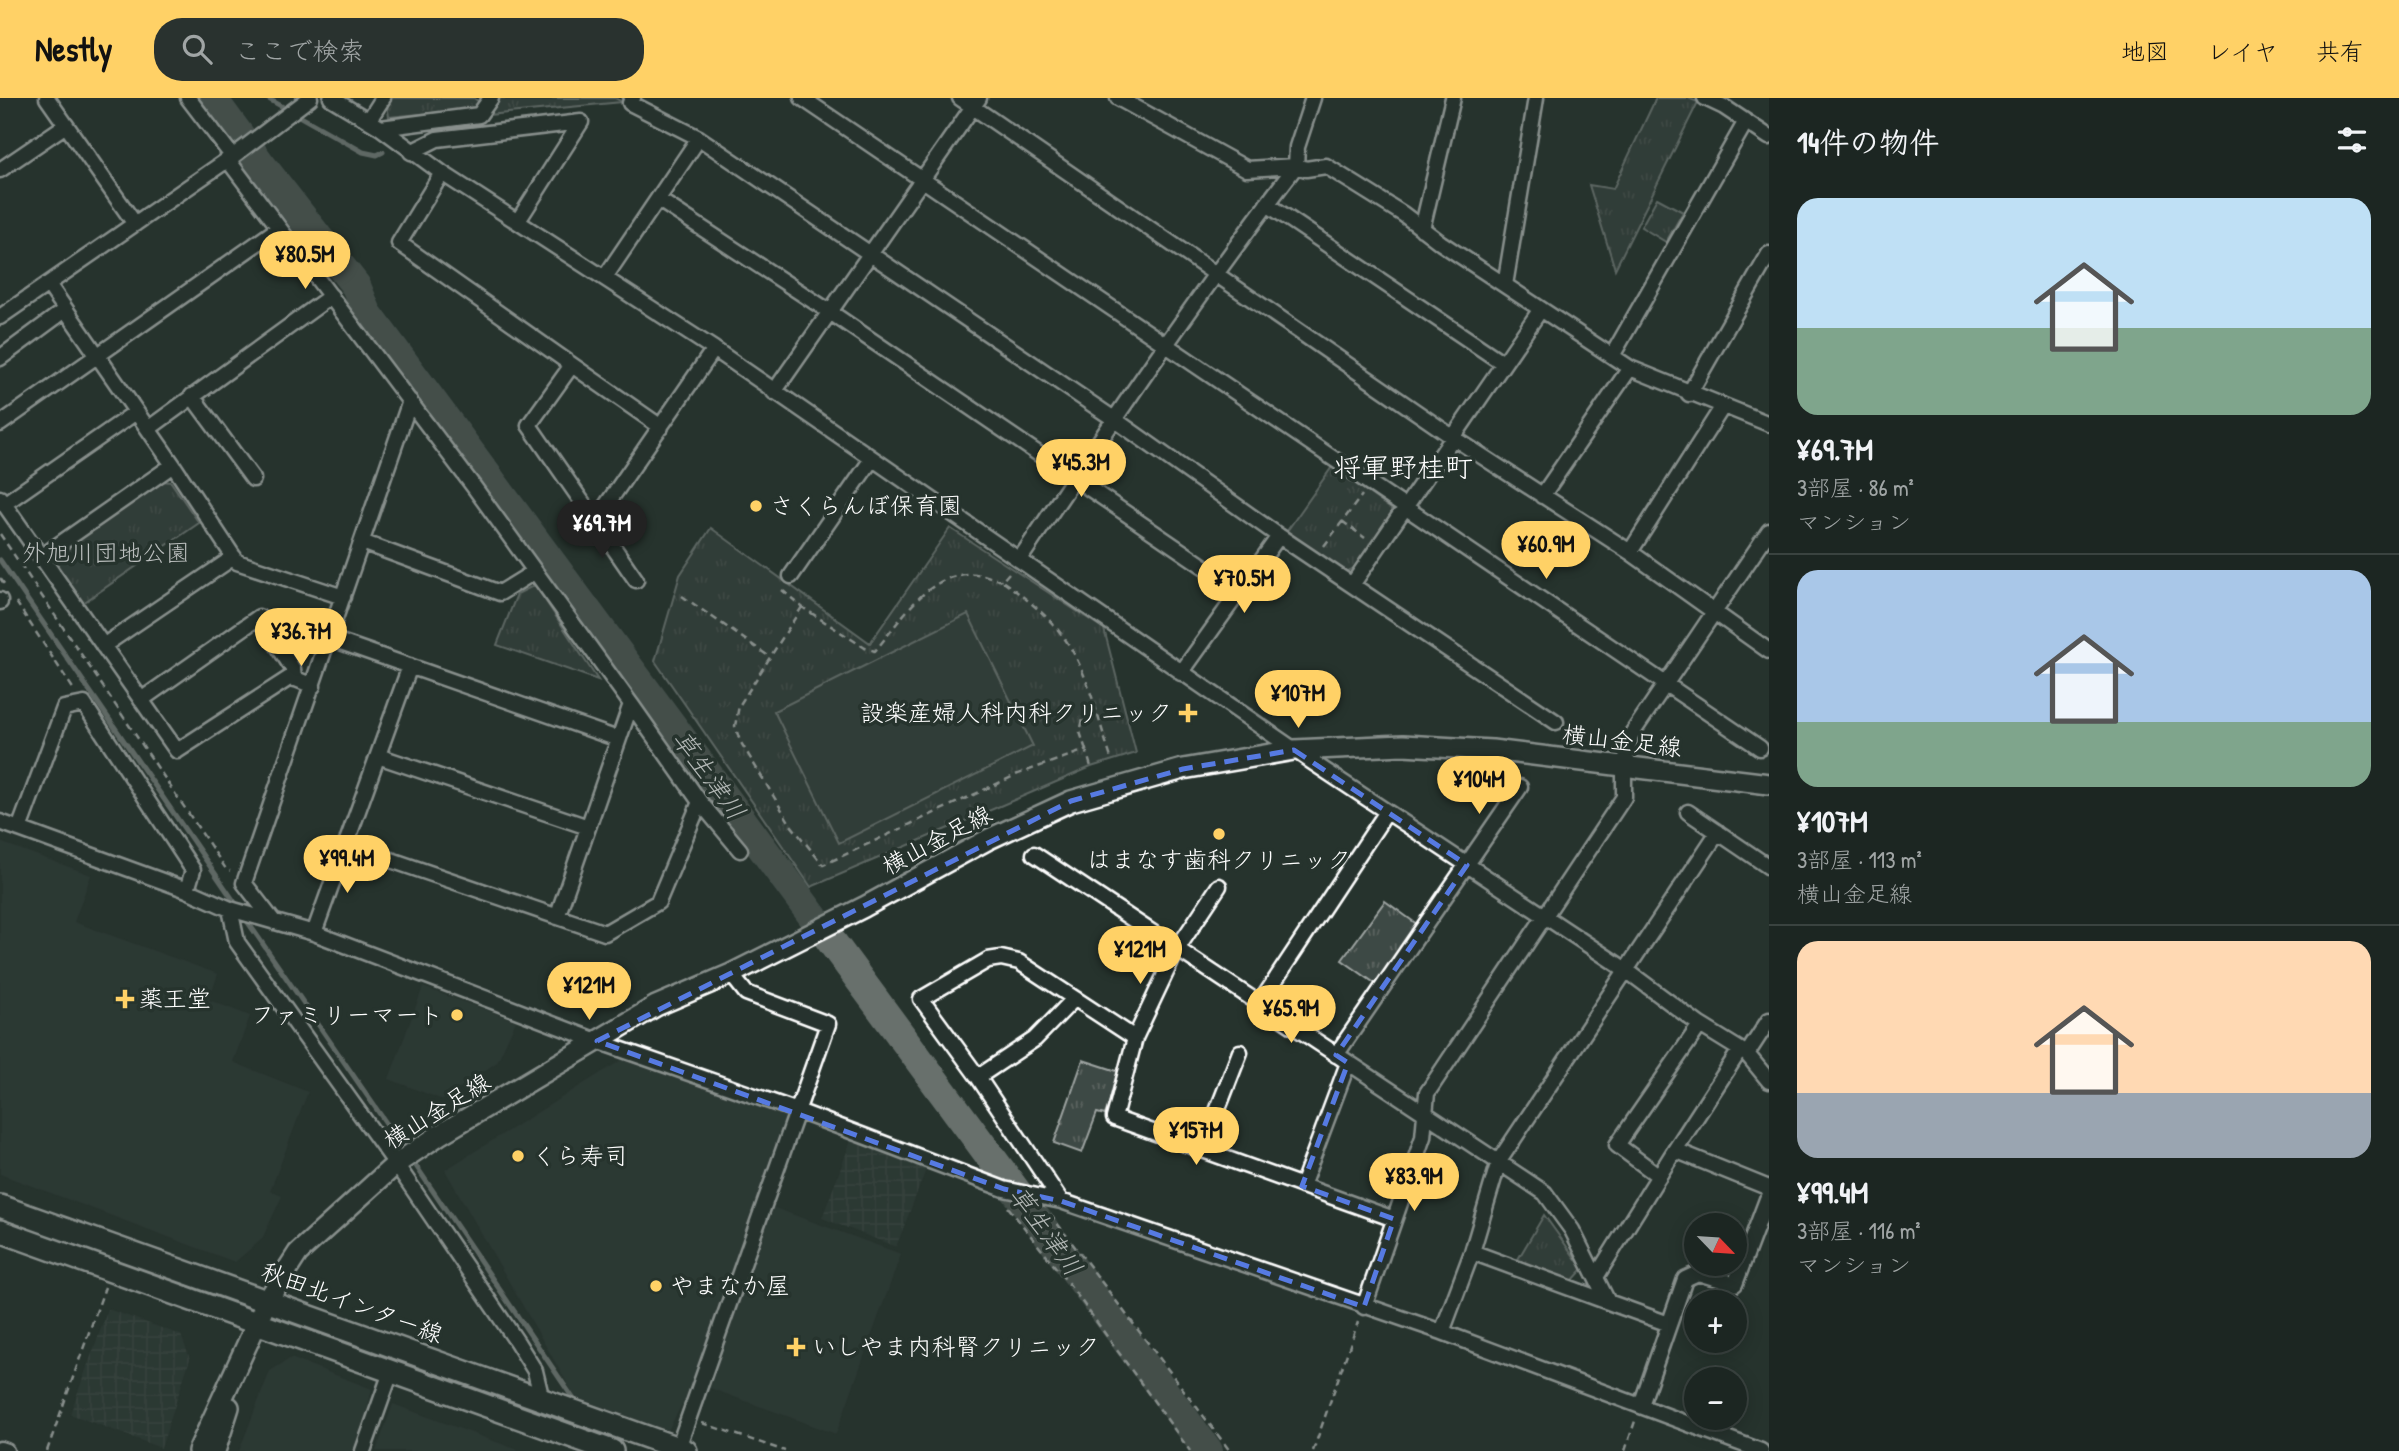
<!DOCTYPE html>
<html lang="ja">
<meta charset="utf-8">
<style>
body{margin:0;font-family:"Patrick Hand","Klee One",sans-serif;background:#29322f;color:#f1f3f6;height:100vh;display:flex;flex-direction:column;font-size:26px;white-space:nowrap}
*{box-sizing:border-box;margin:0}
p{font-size:23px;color:#a0a5a5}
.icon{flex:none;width:38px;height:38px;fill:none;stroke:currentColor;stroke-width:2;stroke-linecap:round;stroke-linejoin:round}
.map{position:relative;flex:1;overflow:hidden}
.drawer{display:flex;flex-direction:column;background:#1c2622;width:630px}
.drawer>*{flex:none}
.needle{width:46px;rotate:115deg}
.controls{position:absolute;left:1684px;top:1115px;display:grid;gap:14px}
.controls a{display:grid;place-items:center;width:63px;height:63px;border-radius:50%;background:#1c2622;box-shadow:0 4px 18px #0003,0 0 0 2px #3a4340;font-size:35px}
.price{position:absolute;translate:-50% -60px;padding:0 16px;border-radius:24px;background:#ffd166;color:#111;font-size:23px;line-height:46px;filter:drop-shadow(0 2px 4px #0008)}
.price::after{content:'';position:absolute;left:50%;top:42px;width:21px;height:16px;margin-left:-10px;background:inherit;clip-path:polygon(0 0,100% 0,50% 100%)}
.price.selected{background:#222;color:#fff}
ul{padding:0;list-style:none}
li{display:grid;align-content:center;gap:14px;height:371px;padding:0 28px}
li+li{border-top:2px solid #3a4340}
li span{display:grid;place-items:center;height:217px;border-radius:21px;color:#555}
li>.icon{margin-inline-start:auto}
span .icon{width:126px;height:126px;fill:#fffc;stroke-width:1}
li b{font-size:30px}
h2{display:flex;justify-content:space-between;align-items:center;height:84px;padding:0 28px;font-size:30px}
header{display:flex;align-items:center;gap:42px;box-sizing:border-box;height:98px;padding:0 35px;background:#ffd166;color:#111}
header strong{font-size:33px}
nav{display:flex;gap:38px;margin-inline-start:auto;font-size:24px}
.search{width:490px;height:63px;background:#29322f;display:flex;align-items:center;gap:18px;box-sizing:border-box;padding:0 24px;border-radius:28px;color:#a0a5a5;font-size:26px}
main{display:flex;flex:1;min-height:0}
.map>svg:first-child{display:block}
.built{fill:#333f3a}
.industrial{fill:url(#industrial-grid)}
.grass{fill:url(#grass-tufts);stroke:#9ea4a2;stroke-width:2}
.garden{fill:#3e4944;stroke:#9ea4a2;stroke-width:2}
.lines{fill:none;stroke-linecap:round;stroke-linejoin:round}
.stream{stroke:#a4a9a7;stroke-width:5}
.river{stroke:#67706c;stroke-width:30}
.street-casing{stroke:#fff;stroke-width:19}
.secondary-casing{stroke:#fff;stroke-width:24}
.primary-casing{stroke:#fff;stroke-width:26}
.path{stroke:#fff;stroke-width:2.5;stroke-dasharray:7 5;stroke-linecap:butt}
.street{stroke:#26332d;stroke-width:14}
.secondary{stroke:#26332d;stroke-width:19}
.primary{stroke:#26332d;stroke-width:21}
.marked{fill:none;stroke:#567ae2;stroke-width:5;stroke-dasharray:14 9;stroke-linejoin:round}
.poi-dot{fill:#ffd166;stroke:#26332d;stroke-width:2.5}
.labels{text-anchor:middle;stroke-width:7;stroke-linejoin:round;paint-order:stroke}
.poi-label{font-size:24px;fill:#fff;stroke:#26332d;text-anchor:start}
.park-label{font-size:24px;fill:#bbbfbe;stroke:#26332d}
.street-label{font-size:24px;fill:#fff;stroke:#26332d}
.water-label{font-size:26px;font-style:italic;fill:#b3b8b6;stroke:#26332d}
.quarter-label{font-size:28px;fill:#fff;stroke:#26332d}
</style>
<header>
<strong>Nestly</strong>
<div class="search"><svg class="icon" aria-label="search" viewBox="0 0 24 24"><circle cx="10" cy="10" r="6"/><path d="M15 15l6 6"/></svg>ここで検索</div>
<nav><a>地図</a><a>レイヤ</a><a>共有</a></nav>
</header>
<main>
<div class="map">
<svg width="1769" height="1353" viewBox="0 0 1769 1353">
<defs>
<pattern id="industrial-grid" width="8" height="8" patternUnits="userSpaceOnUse" patternTransform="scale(1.75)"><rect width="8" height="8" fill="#333f3a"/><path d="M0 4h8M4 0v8" fill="none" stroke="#47524e"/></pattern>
<pattern id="grass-tufts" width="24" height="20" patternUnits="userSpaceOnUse" patternTransform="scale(1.75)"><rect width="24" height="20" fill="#3e4944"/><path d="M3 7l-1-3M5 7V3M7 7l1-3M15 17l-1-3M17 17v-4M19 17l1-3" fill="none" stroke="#5b6460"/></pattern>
</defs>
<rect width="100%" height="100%" fill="#26332d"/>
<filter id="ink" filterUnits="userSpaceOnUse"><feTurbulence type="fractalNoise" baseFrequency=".0143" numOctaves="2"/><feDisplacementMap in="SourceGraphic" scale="14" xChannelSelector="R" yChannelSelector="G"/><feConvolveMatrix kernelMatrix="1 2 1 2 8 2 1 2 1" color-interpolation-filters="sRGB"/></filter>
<g filter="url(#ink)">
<path class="built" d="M 0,744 L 91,777 L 74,824 L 218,876 L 209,902 L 250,918 L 233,964 L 308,994 L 270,1093 L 282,1098 L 262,1141 L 235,1164 L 0,1076 Z
M 423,889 L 516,923 L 497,964 L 443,1002 L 389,981 Z
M 625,960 L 788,1016 L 686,1299 L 667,1334 L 575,1299 L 445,1072 Z
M 772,1109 L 901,1156 L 836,1336 L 707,1289 Z
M 291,1260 L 372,1291 L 357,1353 L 239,1353 L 270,1273 Z
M 393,1306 L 521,1353 L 376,1353 Z"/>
<path class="industrial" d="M 852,1040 L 927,1069 L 896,1149 L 822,1120 Z
M 108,1211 L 181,1237 L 190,1261 L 161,1350 L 70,1316 Z"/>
<path class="grass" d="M 391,0 L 474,0 L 479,4 L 473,11 L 389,19 L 387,6 Z
M 500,0 L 615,0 L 622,4 L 488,17 Z
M 1656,0 L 1688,0 L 1698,4 L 1615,171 L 1589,87 L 1613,91 Z
M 1657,100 L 1683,114 L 1666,144 L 1641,129 Z
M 1332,369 L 1391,411 L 1391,416 L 1353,471 L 1344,474 L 1287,433 Z
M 162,383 L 171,384 L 199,425 L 83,505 L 53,464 L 56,455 Z
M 711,430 L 870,545 L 950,430 L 1104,531 L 1136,655 L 1091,669 L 811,789 L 655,563 L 680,477 Z
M 535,487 L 598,582 L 497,547 L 517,496 Z
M 1385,803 L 1418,827 L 1376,886 L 1342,862 Z
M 1083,962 L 1120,974 L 1105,1017 L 1097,1015 L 1082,1055 L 1054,1045 Z
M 1544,1117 L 1583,1171 L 1572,1183 L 1517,1163 Z"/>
<path class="garden" d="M 968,516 L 1033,648 L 839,745 L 774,613 Z"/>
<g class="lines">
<path class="stream" d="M 267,0 L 363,54 L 377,57 L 383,54
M 0,462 L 238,809
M 245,820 L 406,1054
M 412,1062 L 577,1306"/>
<path class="river" d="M 212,0 L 259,64 L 356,188 L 367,215 L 1208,1353"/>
<defs>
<path id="street" d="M 47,0 L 135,126
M 188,0 L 233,59
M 331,0 L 381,30 L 442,75 L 714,251 L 1312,664 L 1626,872 L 1700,927 L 1747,956 L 1769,983
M 633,0 L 630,5 L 699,40 L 1114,321 L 1279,438 L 1556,624
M 802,0 L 1760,650
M 960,0 L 1454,340 L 1630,454 L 1769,553
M 1118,0 L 1247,71 L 1296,68 L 1306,71 L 1326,68 L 1403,116 L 1441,145 L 1630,270 L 1769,326
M 1705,0 L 1724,9 L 1769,39
M 369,22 L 383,0
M 381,30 L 479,17 L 491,0
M 411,54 L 437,41 L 581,24
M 228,62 L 474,389 L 631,606 L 557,819
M 0,72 L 66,27
M 442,75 L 399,145 L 572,267 L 529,327 L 636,482
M 659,102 L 830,214 L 1240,493
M 1267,106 L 1503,265
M 518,123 L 581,24
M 1422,131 L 1453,0
M 605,179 L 699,40
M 48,186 L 173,367 L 237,464 L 343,499
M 1505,187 L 1536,0
M 0,219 L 236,56 L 310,0
M 1612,258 L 1745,25
M 0,260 L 65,212
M 572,267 L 661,329
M 774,294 L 979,0
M 1689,296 L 1769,156
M 192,298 L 253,381
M 0,326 L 279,130
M 148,331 L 331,198
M 1542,398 L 1630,270
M 0,400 L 177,653 L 291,579 L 313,588
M 4,406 L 136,314
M 596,422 L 714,251
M 362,444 L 500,495 L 534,474
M 1630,454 L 1723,308
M 41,459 L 173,367
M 1020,461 C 1109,328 1199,195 1296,68 L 1297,49 L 1313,0
M 791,478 L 872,361
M 1352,487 L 1541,211
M 0,502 L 0,504
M 329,540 L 618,641
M 103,548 L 234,459
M 1181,575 L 1279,438
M 141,602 L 259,519 L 293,571 L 294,581
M 631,606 L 700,704
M 378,658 L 588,729
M 1688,714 L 1769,769
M 0,724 L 187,792 L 230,811 L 314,835 L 597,943 L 798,1013 L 1004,1091 L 1061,1103 L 1442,1234 L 1761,1353
M 19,731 L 64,610 L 84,606 L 193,772 L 187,792
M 347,747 L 605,835 L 658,804 L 700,704 L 740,752
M 1034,756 L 1545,1095 L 1572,1132 L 1608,1204 L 1472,1154
M 1219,788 L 1177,851 L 1135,940 L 1114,1020 L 1394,1121
M 230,811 L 237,844 L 396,1066 L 517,1244 L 535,1273 L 542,1302
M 274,824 L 244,785 L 410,303
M 314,835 L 410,568
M 1260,905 L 1386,715
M 1747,956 L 1769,922
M 1336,957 L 1520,689
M 978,979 L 1035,941 L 1074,901
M 1202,1052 L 1240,954
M 1675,1052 L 1740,952
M 1659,1078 L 1617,1047 L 1700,927
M 1302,1088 L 1348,965
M 1061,1103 L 978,979 L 921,901 L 988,862 L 1001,860 L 1019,864 L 1135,940
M 1596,1179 L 1675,1052 L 1769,1090
M 1608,1204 L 1669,1226
M 1364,1209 L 1423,1039 L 1427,995 L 1624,699 L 1624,669 L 1631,637 L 1769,433
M 1442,1234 L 1472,1154 L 1499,1063 L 1718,734
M 1641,1307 L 1685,1181 L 1698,1175 L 1735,1186 L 1769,1096
M 678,1350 L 828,926 L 746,895 L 731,876
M 0,1351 L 6,1353
M 363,1353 L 391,1274"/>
<path id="secondary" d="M 198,1353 L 267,1203 L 298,1155 L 396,1066 L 439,1037 L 656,908 L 731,876 L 864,809 L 989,741 L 1071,703 L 1183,671 L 1294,652 L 1403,647 L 1492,652 L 1769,686
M 215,1353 L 229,1309"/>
<path id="primary" d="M 0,1108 L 686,1353
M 0,1133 L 612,1353"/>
</defs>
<use href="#street" class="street-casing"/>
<use href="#secondary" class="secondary-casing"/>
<use href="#primary" class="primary-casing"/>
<path class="path" d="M 1342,423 L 1365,440
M 0,436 L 226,771 L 230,773
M 1324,448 L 1362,397
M 1009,475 L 1002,483 C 1030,503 1058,525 1074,556 C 1090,584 1101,631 1112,663
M 0,480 L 5,487
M 782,492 L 802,509 L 865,550 L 875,553 C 902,521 928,473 976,476 C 984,476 994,481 1002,483
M 682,498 L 770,559
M 16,504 L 74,592
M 802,509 L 739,608 L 735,628 L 740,643 L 791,727 L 823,767 L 1018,676 L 1086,652 L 1091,669
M 1086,652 L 1080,634 L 1083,621 L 1096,616
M 1008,1109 L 1072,1190 L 1190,1353
M 1050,1116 L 1230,1353
M 702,1325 L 785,1353
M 47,1353 L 105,1189
M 1313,1353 L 1358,1224
M 1625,1353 L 1635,1323"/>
<use href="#street" class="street"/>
<use href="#secondary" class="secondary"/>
<use href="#primary" class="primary"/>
</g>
</g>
<path d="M0 0H1769V1353H0ZM 1294,652 L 1467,767 L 1336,957 L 1348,965 L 1302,1088 L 1394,1121 L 1364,1209 L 1061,1103 L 1004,1091 L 597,943 L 1071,703 L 1183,671 Z" fill="#26332d" fill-opacity=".55" fill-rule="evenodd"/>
<path class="marked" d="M 1294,652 L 1467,767 L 1336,957 L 1348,965 L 1302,1088 L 1394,1121 L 1364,1209 L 1061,1103 L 1004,1091 L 597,943 L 1071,703 L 1183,671 Z"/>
<g class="poi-dot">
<circle cx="756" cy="408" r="7"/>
<path d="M1184.5 604.5h7v7h7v7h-7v7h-7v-7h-7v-7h7z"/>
<circle cx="1219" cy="736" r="7"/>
<path d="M121.5 890.5h7v7h7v7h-7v7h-7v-7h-7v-7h7z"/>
<circle cx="457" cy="917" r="7"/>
<circle cx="518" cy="1058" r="7"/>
<circle cx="656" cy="1188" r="7"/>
<path d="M792.5 1238.5h7v7h7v7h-7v7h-7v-7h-7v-7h7z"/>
</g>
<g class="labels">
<g class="poi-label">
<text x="770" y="416">さくらんぼ保育園</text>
<text x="1172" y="623" text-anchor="end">設楽産婦人科内科クリニック</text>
<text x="1219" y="770" text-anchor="middle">はまなす歯科クリニック</text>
<text x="139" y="909">薬王堂</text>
<text x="443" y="925" text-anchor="end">ファミリーマート</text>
<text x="532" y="1066">くら寿司</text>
<text x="670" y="1196">やまなか屋</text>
<text x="812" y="1257">いしやま内科腎クリニック</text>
</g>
<g class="park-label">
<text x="106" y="463">外旭川団地公園</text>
</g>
<g class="street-label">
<text transform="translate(1622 643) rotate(7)" y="8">横山金足線</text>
<text transform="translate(937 742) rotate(-28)" y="8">横山金足線</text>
<text transform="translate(437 1013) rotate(-32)" y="8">横山金足線</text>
<text transform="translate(352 1205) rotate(20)" y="8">秋田北インター線</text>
</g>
<g class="water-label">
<text transform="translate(709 677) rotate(54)" y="9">草生津川</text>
<text transform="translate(1046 1133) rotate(54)" y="9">草生津川</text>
</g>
<g class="quarter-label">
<text x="1403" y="379">将軍野桂町</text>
</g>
</g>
</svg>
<div class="controls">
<a><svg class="needle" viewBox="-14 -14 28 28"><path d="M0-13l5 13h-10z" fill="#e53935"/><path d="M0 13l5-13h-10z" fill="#a0a5a5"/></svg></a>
<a>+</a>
<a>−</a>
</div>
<b class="price" style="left:305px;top:193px">¥80.5M</b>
<b class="price" style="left:1081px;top:401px">¥45.3M</b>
<b class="price selected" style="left:602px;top:462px">¥69.7M</b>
<b class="price" style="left:1546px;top:483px">¥60.9M</b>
<b class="price" style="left:1244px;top:517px">¥70.5M</b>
<b class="price" style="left:301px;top:570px">¥36.7M</b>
<b class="price" style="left:1298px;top:632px">¥107M</b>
<b class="price" style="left:1479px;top:718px">¥104M</b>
<b class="price" style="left:347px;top:797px">¥99.4M</b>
<b class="price" style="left:1140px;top:888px">¥121M</b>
<b class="price" style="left:589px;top:924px">¥121M</b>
<b class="price" style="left:1291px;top:947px">¥65.9M</b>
<b class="price" style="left:1196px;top:1069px">¥157M</b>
<b class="price" style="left:1414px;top:1115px">¥83.9M</b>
</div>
<section class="drawer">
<h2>14件の物件<svg class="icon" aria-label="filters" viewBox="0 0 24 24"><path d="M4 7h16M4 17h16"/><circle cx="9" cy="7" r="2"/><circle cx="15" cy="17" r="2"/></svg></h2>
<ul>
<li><span style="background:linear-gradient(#bfe0f5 60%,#7fa58c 0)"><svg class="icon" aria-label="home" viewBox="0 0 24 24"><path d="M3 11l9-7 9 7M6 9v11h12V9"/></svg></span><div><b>¥69.7M</b><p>3部屋 · 86 m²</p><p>マンション</p></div></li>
<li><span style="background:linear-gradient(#a9c7e8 70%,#7fa58c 0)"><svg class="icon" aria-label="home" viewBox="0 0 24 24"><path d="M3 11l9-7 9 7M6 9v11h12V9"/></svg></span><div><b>¥107M</b><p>3部屋 · 113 m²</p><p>横山金足線</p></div></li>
<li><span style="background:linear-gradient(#ffd9b3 70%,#9aa5b1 0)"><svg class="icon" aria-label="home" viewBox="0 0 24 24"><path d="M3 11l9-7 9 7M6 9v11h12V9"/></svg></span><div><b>¥99.4M</b><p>3部屋 · 116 m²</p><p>マンション</p></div></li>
</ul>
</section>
</main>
